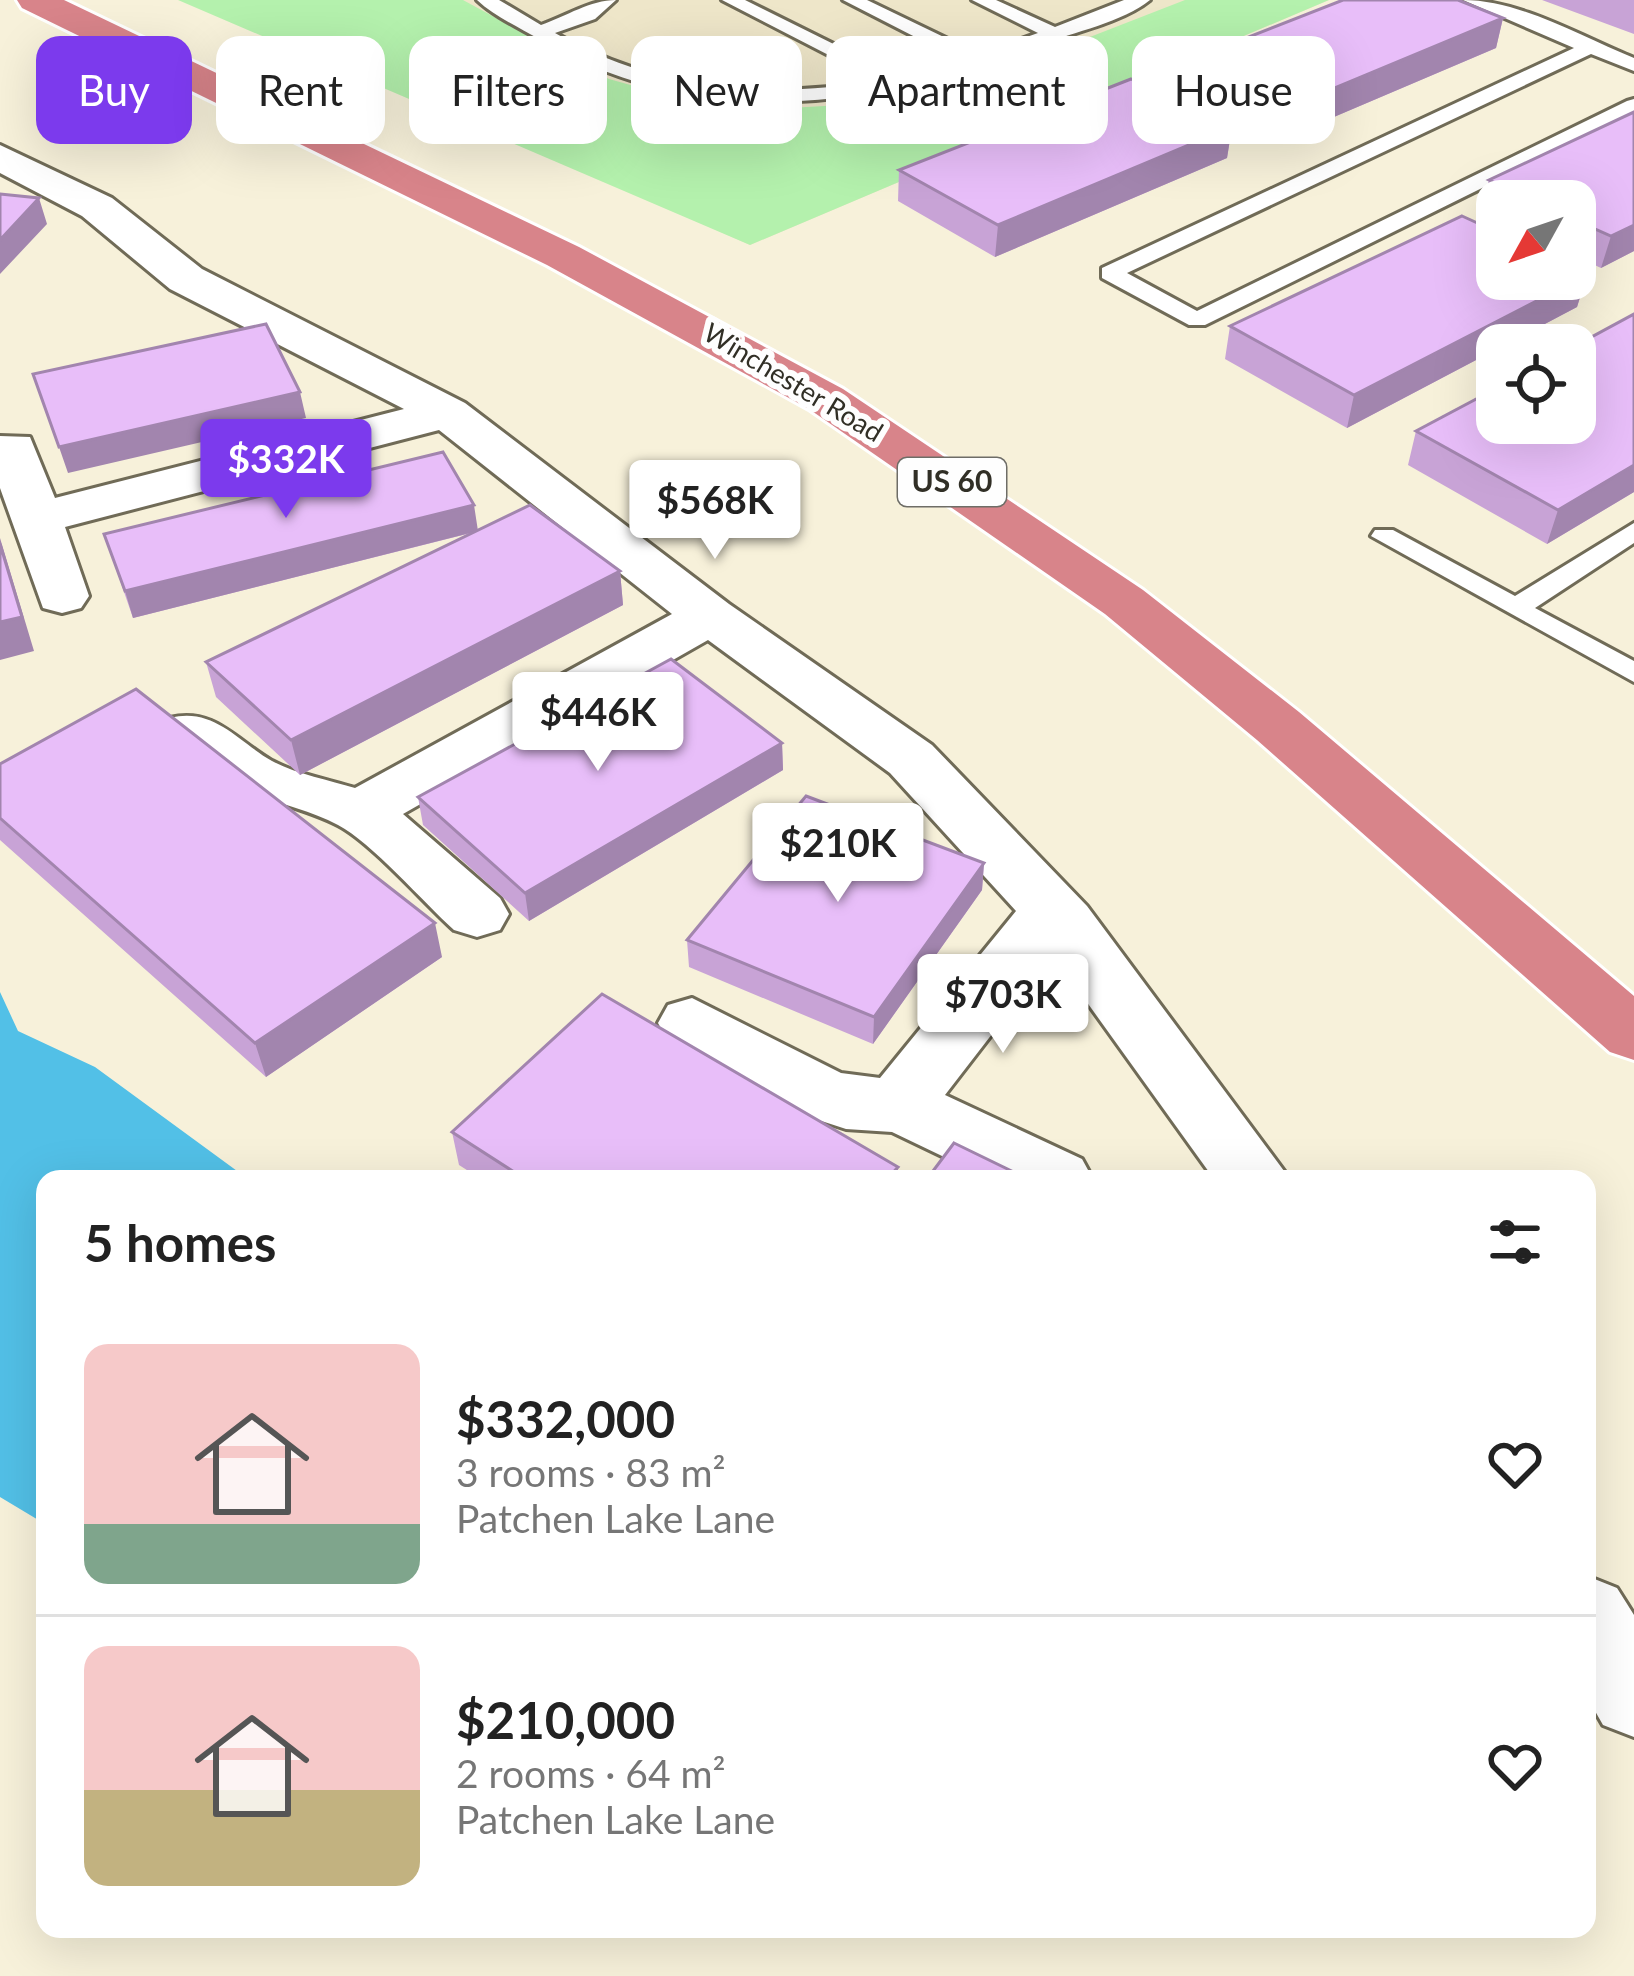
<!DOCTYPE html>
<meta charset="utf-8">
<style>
body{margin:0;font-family:Lato,sans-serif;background:#f6f6f6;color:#222;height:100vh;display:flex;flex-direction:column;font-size:45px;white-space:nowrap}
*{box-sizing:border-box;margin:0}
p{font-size:39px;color:#767676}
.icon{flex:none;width:66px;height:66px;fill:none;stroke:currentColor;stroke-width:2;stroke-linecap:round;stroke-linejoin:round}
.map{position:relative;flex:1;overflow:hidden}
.panel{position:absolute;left:36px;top:1170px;width:1560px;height:768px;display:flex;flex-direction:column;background:#fff;border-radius:24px;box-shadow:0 12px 48px #0002}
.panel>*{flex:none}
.top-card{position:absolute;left:36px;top:36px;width:1563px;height:108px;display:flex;gap:24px}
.needle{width:78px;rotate:230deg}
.fabs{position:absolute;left:1476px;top:180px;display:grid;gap:24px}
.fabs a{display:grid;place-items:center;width:120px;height:120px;border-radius:24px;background:#fff;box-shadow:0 12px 48px #0002;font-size:60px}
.price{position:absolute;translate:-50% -102px;padding:0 27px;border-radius:12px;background:#fff;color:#222;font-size:39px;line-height:78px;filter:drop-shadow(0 3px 6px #0008)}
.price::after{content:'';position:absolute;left:50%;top:72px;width:36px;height:27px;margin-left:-18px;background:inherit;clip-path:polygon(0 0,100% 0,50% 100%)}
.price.on{background:#7c3aed;color:#fff}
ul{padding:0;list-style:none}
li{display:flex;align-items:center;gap:36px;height:300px;padding:0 48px}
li+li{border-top:3px solid #e0e0e0}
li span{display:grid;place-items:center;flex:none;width:336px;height:240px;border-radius:24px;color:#555}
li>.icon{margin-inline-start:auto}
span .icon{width:144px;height:144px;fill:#fffc;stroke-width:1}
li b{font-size:51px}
h2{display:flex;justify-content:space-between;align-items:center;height:144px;padding:0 48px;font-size:51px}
.chip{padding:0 42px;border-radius:24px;background:#fff;box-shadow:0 12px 48px #0002;font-size:42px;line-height:108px}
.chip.on{background:#7c3aed;color:#fff}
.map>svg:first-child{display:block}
.built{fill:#eee6c9}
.green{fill:#b4f1ad}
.water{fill:#52c0e7}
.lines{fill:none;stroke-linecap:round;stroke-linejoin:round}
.service-casing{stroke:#706b57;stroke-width:6}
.minor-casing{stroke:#706b57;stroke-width:6}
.trunk-casing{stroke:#fff;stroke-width:6}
.service{fill:#fff;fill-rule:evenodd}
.minor{fill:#fff;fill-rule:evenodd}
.trunk{fill:#d8848a;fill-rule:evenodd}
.wall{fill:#c8a3d6}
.shaded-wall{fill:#a285ae}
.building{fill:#e8bef9;stroke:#a285ae;stroke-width:3}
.labels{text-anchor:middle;stroke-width:12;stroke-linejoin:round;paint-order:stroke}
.far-street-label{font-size:27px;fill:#312f26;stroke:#fefefe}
.shield{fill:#fefefe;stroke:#6e6d67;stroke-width:3}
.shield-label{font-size:30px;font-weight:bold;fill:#312f26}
</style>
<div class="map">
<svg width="1634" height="1976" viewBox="0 0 1634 1976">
<rect width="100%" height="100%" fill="#f7f1da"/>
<path class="built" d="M 201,0 L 1329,0 L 750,245 Z"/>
<path class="green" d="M 178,0 L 463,0 L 609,79 L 677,98 L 789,108 L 895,102 L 969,84 L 1185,0 L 1329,0 L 750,245 Z"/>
<path class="water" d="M 0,992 L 18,1031 L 95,1067 L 248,1179 L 45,1179 L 45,1524 L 0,1497 Z"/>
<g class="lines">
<defs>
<path id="service" d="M 477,0 L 499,0 L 541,25 C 567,16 590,0 616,0 L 595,19 L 555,33 C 657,91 765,99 879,81 L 722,0 L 745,0 L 900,77 L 960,60 L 843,0 L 867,0 L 979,54 L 1038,33 L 972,0 L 996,0 L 1055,27 L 1124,0 L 1150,0 C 1123,22 1074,32 1040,45 C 874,108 703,135 539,39 C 518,27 494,16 477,0 Z
M 1463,0 C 1520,0 1582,37 1634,58 L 1634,71 L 1591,54 L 1127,273 L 1197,311 L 1627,101 L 1634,99 L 1634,113 L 1205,325 L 1189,325 L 1102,278 L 1102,268 L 1574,48 Z
M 1634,523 L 1634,543 L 1535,608 L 1634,661 L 1634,682 L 1371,536 L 1375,530 L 1393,530 L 1515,596 Z"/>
<path id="minor" d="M 0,145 L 112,198 L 202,269 L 465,403 L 729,604 L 932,745 L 1087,906 L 1290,1179 L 1214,1179 L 1053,955 L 945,1095 L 1082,1159 L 1093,1179 L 990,1179 L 892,1132 L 846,1129 L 794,1112 L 668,1041 L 658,1023 L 668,1005 L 692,998 L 841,1073 L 880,1078 L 1016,911 L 890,773 L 708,640 L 403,814 L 500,898 L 509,914 L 500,930 L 477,937 L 454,930 C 424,903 371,842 338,825 C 278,794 202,796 162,732 L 170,718 C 214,707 237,741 272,761 C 296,774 329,780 355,788 L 672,614 L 439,430 L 65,527 L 89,596 L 81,608 L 62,613 L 43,608 L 0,488 L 0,436 L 30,437 L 55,498 L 404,409 L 170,289 L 82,216 L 0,173 Z
M 1587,1576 L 1617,1588 L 1634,1615 L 1634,1737 L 1603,1725 L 1587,1697 Z"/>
<path id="trunk" d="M 17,0 L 64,0 L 579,247 L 843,389 L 1143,590 L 1299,712 L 1634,996 L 1634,1060 L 1610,1052 L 1257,740 L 1105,614 L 809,409 L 547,265 L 22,8 Z"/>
</defs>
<use href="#service" class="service-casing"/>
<use href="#minor" class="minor-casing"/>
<use href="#trunk" class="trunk-casing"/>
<use href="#service" class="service"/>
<use href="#minor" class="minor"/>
<use href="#trunk" class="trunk"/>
</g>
<path class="wall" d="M 1542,0 L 1634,0 L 1634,34 Z
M 1503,18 L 1496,48 L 1301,131 L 1201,84 L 1205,54 Z
M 1634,112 L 1634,251 L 1601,268 L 1575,256 L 1575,201 L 1497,201 L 1497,220 L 1480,212 L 1489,180 Z
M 1232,127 L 1227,158 L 995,257 L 898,201 L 899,170 Z
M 1587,275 L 1577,307 L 1505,345 L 1497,345 L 1497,349 L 1347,428 L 1225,359 L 1230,326 Z
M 1634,314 L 1634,492 L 1547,544 L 1408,465 L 1416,431 Z
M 478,531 L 620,571 L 623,605 L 300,775 L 216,697 L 206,662 L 475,532 L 133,618 L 104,534 Z
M 782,743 L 783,770 L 529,921 L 423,825 L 418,797 Z
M 0,764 L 442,957 L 266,1077 L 0,840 Z
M 984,863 L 982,890 L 873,1044 L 689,967 L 687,940 Z
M 452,1132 L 897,1179 L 481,1179 L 459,1165 Z"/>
<path class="shaded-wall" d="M 1503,18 L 1496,48 L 1301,131 L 1306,100 Z
M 1232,127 L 1227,158 L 995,257 L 998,225 Z
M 39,198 L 47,224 L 0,274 L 0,240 Z
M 1634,225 L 1634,251 L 1601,268 L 1611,236 Z
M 1587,275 L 1577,307 L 1505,345 L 1497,345 L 1497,349 L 1347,428 L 1354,395 Z
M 300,392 L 306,418 L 68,473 L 59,447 Z
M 1634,465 L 1634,492 L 1547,544 L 1558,510 Z
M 474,505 L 478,531 L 133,618 L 125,591 Z
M 0,538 L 34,651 L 0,660 Z
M 620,571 L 623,605 L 300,775 L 291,740 Z
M 782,743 L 783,770 L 529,921 L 525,893 Z
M 984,863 L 982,890 L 873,1044 L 874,1017 Z
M 435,923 L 442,957 L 266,1077 L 255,1043 Z
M 898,1167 L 897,1179 L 887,1179 Z"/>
<path class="building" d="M 1343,0 L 1458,0 L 1503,18 L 1306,100 L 1205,54 Z
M 1131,79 L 1232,127 L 998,225 L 899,170 Z
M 1634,112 L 1634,225 L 1611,236 L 1575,220 L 1575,201 L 1534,201 L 1489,180 Z
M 0,194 L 39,198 L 0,240 Z
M 1462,216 L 1497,232 L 1497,279 L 1575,279 L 1575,269 L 1587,275 L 1354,395 L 1230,326 Z
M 1634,314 L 1634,465 L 1558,510 L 1416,431 L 1497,388 L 1497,423 L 1575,423 L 1575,346 Z
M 266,324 L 300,392 L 59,447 L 33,374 Z
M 443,452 L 474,505 L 125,591 L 104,534 Z
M 530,505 L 620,571 L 291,740 L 206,662 Z
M 0,544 L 22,617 L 0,622 Z
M 671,659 L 782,743 L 525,893 L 418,797 Z
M 136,689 L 435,923 L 255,1043 L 0,818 L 0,764 Z
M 806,796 L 984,863 L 874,1017 L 687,940 Z
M 602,994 L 898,1167 L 887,1179 L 525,1179 L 452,1132 Z
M 954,1143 L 1028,1179 L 927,1179 Z"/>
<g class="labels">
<g class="far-street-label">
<text transform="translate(793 383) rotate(31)" y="9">Winchester Road</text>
</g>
<rect class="shield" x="898" y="458" width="108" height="48" rx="9"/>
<g class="shield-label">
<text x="952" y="492">US 60</text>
</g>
</g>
</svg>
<div class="fabs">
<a><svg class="needle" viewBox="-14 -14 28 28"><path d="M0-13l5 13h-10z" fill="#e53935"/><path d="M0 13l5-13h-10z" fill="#767676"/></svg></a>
<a><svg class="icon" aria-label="locate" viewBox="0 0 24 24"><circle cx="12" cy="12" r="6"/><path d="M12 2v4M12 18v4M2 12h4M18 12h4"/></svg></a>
</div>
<b class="price on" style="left:286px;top:521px">$332K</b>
<b class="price" style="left:715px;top:562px">$568K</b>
<b class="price" style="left:598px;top:774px">$446K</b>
<b class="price" style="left:838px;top:905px">$210K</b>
<b class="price" style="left:1003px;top:1056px">$703K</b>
<div class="top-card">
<a class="chip on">Buy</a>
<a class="chip">Rent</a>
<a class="chip">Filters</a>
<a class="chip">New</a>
<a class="chip">Apartment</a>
<a class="chip">House</a>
</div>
<section class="panel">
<h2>5 homes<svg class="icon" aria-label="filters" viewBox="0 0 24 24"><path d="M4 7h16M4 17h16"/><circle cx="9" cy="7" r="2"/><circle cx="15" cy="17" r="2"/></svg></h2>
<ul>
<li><span style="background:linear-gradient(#f6c9c9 75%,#7fa58c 0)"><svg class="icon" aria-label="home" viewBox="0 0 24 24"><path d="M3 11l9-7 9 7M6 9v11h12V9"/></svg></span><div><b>$332,000</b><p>3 rooms · 83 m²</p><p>Patchen Lake Lane</p></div><svg class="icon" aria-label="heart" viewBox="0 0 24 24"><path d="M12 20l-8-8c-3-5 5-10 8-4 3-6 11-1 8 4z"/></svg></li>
<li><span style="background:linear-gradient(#f6c9c9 60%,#c2b280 0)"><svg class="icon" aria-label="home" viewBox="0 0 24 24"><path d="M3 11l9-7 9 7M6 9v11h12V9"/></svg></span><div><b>$210,000</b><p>2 rooms · 64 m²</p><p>Patchen Lake Lane</p></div><svg class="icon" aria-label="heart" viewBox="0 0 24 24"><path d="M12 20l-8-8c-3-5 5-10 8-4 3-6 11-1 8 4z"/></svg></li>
</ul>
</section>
</div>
